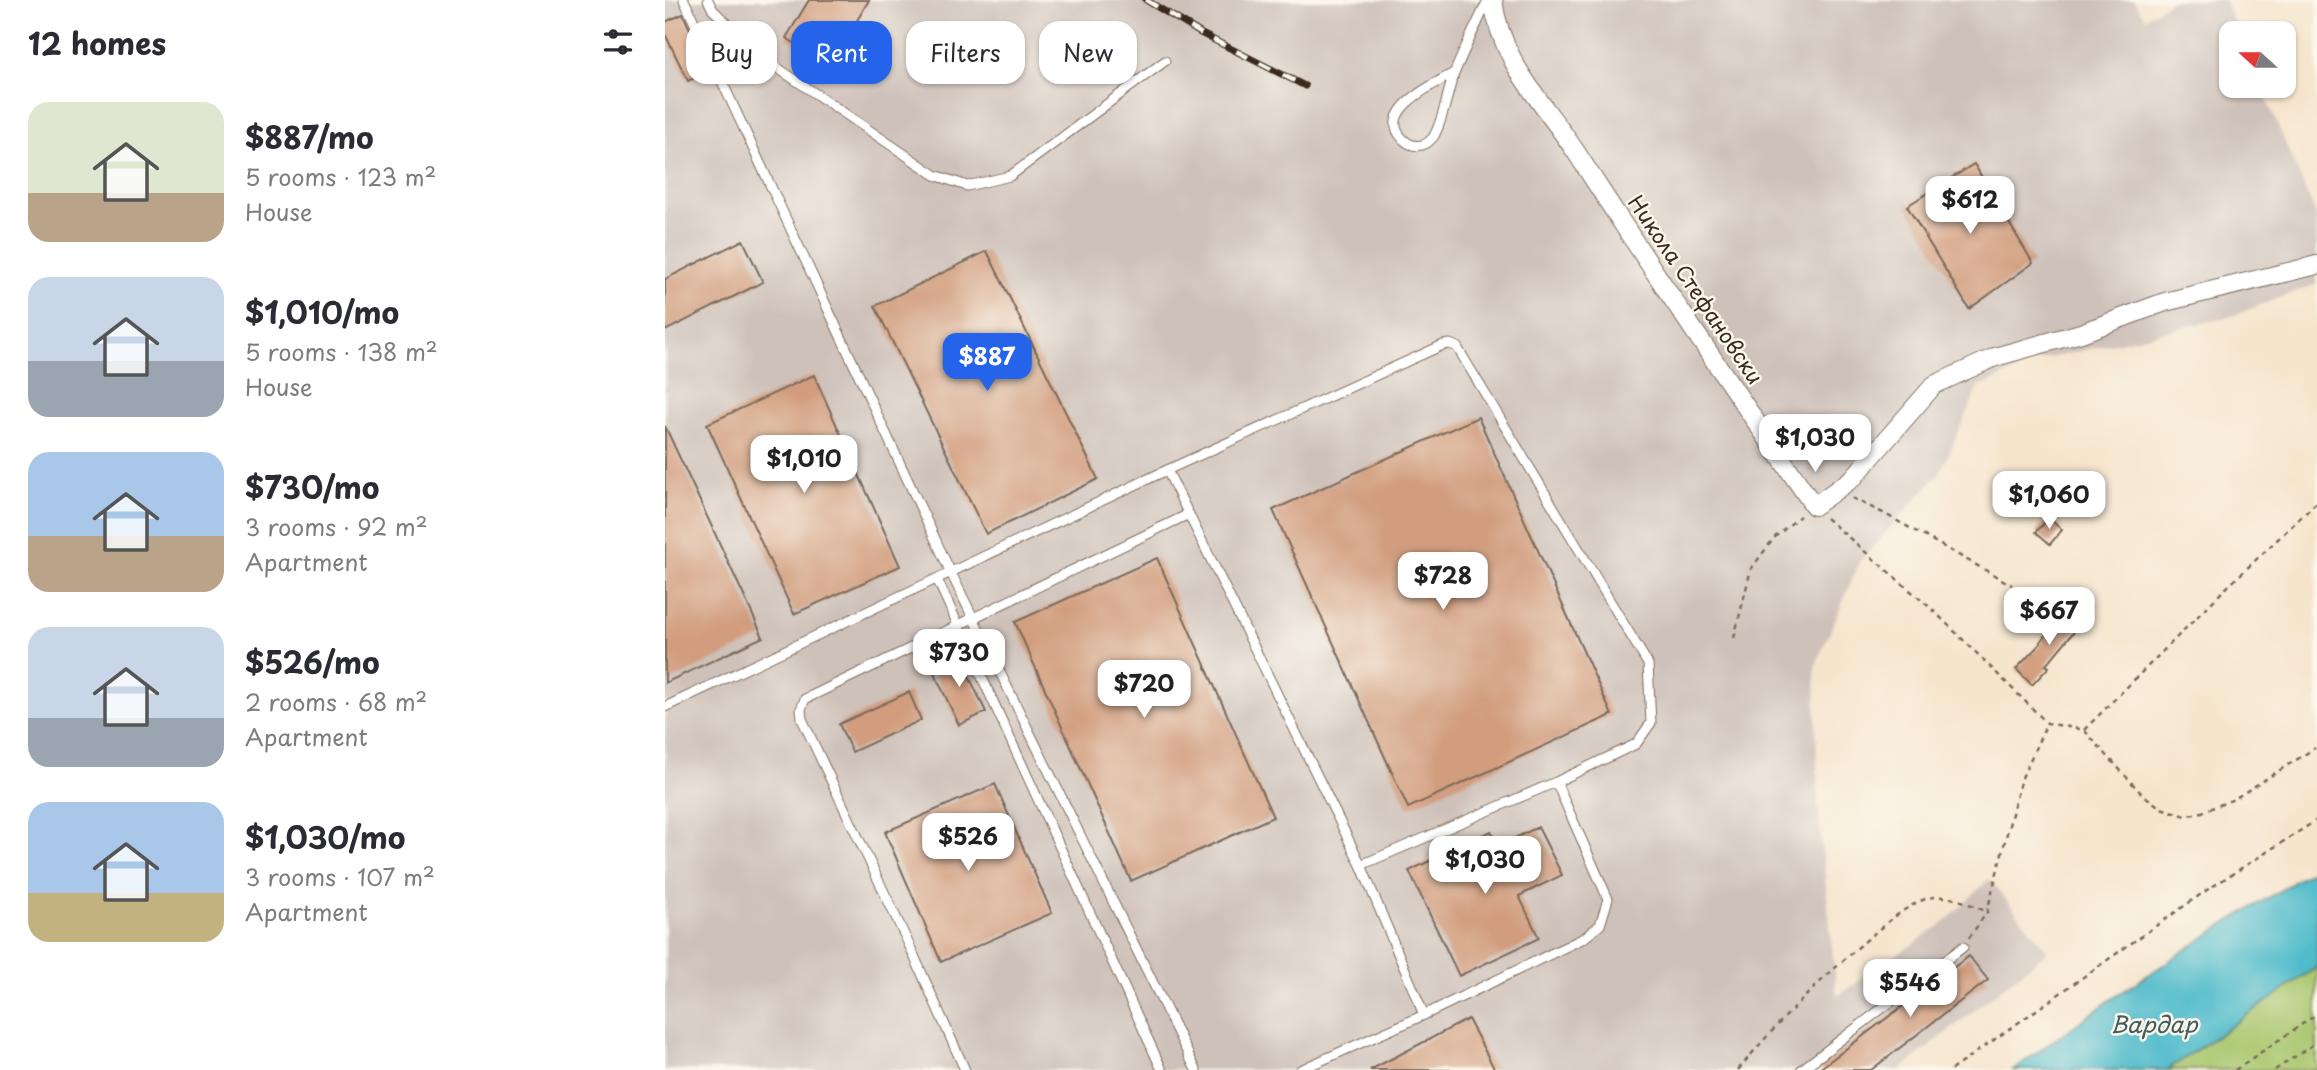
<!DOCTYPE html>
<meta charset="utf-8">
<style>
body{margin:0;font-family:"Playpen Sans",sans-serif;background:#f2f2f3;color:#2b2b33;height:100vh;display:flex;flex-direction:column;font-size:26px;white-space:nowrap}
*{box-sizing:border-box;margin:0}
p{font-size:23px;color:#7c7c81}
.icon{flex:none;width:38px;height:38px;fill:none;stroke:currentColor;stroke-width:2;stroke-linecap:round;stroke-linejoin:round}
.map{position:relative;flex:1;overflow:hidden}
.panel{display:flex;flex-direction:column;background:#fff;width:665px}
.panel>*{flex:none}
.banner{position:absolute;left:21px;top:21px;width:665px;height:63px;display:flex;gap:14px}
.needle{width:46px;rotate:291deg}
.controls{position:absolute;left:1554px;top:21px;display:grid;gap:14px}
.controls a{display:grid;place-items:center;width:77px;height:77px;border-radius:14px;background:#fff;box-shadow:0 2px 5px #0004;font-size:35px}
.price{position:absolute;translate:-50% -60px;padding:0 16px;border-radius:14px;background:#fff;color:#222;font-size:23px;line-height:46px;filter:drop-shadow(0 2px 4px #0008)}
.price::after{content:'';position:absolute;left:50%;top:42px;width:21px;height:16px;margin-left:-10px;background:inherit;clip-path:polygon(0 0,100% 0,50% 100%)}
.price.on{background:#2563eb;color:#fff}
ul{padding:0;list-style:none}
li{display:flex;align-items:center;gap:21px;height:175px;padding:0 28px}
li span{display:grid;place-items:center;flex:none;width:196px;height:140px;border-radius:21px;color:#555}
li>.icon{margin-inline-start:auto}
span .icon{width:84px;height:84px;fill:#fffc;stroke-width:1}
li b{font-size:30px}
h2{display:flex;justify-content:space-between;align-items:center;height:84px;padding:0 28px;font-size:30px}
.tag{padding:0 24px;border-radius:21px;background:#fff;box-shadow:0 2px 5px #0004;font-size:24px;line-height:63px}
.tag.on{background:#2563eb;color:#fff}
main{display:flex;flex:1;min-height:0}
.map>svg:first-child{display:block}
.industrial{fill:#cec1ba}
.green{fill:#aac76f;stroke:#727846;stroke-width:2}
.water{fill:#50bbcb;stroke:#467274;stroke-width:2}
.building{fill:#d19d7e}
.lines{fill:none;stroke-linecap:round;stroke-linejoin:round}
.service-casing{stroke:#7c6b5b;stroke-width:11}
.minor-casing{stroke:#7c6b5b;stroke-width:20}
.path{stroke:#7c6b5b;stroke-width:2.5;stroke-dasharray:5 5;stroke-linecap:butt}
.service{stroke:#fff;stroke-width:9}
.minor{stroke:#fff;stroke-width:18}
.rail-casing{stroke:#3b2a1e;stroke-width:7}
.rail{stroke:#fbf7ec;stroke-width:4.5;stroke-dasharray:13;stroke-linecap:butt}
.labels{text-anchor:middle;stroke-width:5;stroke-linejoin:round;paint-order:stroke}
.street-label{font-size:21px;fill:#3b2a1e;stroke:#fbf7ec}
.water-label{font-size:23px;font-style:italic;fill:#425d5b;stroke:#fbf7ec}
</style>
<main>
<section class="panel">
<h2>12 homes<svg class="icon" aria-label="filters" viewBox="0 0 24 24"><path d="M4 7h16M4 17h16"/><circle cx="9" cy="7" r="2"/><circle cx="15" cy="17" r="2"/></svg></h2>
<ul>
<li><span style="background:linear-gradient(#dfe7d0 65%,#b9a48a 0)"><svg class="icon" aria-label="home" viewBox="0 0 24 24"><path d="M3 11l9-7 9 7M6 9v11h12V9"/></svg></span><div><b>$887/mo</b><p>5 rooms · 123 m²</p><p>House</p></div></li>
<li><span style="background:linear-gradient(#c9d6e8 60%,#9aa5b1 0)"><svg class="icon" aria-label="home" viewBox="0 0 24 24"><path d="M3 11l9-7 9 7M6 9v11h12V9"/></svg></span><div><b>$1,010/mo</b><p>5 rooms · 138 m²</p><p>House</p></div></li>
<li><span style="background:linear-gradient(#a9c7e8 60%,#b9a48a 0)"><svg class="icon" aria-label="home" viewBox="0 0 24 24"><path d="M3 11l9-7 9 7M6 9v11h12V9"/></svg></span><div><b>$730/mo</b><p>3 rooms · 92 m²</p><p>Apartment</p></div></li>
<li><span style="background:linear-gradient(#c9d6e8 65%,#9aa5b1 0)"><svg class="icon" aria-label="home" viewBox="0 0 24 24"><path d="M3 11l9-7 9 7M6 9v11h12V9"/></svg></span><div><b>$526/mo</b><p>2 rooms · 68 m²</p><p>Apartment</p></div></li>
<li><span style="background:linear-gradient(#a9c7e8 65%,#c2b280 0)"><svg class="icon" aria-label="home" viewBox="0 0 24 24"><path d="M3 11l9-7 9 7M6 9v11h12V9"/></svg></span><div><b>$1,030/mo</b><p>3 rooms · 107 m²</p><p>Apartment</p></div></li>
</ul>
</section>
<div class="map">
<svg width="1652" height="1070" viewBox="0 0 1652 1070">
<rect width="100%" height="100%" fill="#fbf7ec"/>
<filter id="ink" filterUnits="userSpaceOnUse"><feTurbulence type="fractalNoise" baseFrequency=".0143" numOctaves="2"/><feDisplacementMap in="SourceGraphic" scale="14" xChannelSelector="R" yChannelSelector="G"/><feConvolveMatrix kernelMatrix="1 2 1 2 8 2 1 2 1" color-interpolation-filters="sRGB"/></filter>
<filter id="wash" filterUnits="userSpaceOnUse"><feTurbulence type="fractalNoise" baseFrequency=".00686" numOctaves="4" result="noise"/><feDisplacementMap in="SourceGraphic" scale="28" xChannelSelector="R" yChannelSelector="G"/><feGaussianBlur stdDeviation="1.57" result="paint"/><feColorMatrix in="noise" values="0 0 0 0 0 0 0 0 0 0 0 0 0 0 0 0 0 1.4 0 .05"/><feComposite in="paint" operator="in"/></filter>
<g filter="url(#wash)">
<rect width="100%" height="100%" fill="#f6e5cd"/>
<path class="industrial" d="M 0,0 L 1468,0 L 1480,18 L 1507,0 L 1559,0 L 1573,33 L 1566,33 L 1566,86 L 1596,86 L 1652,217 L 1652,284 L 1564,317 L 1372,361 L 1313,388 L 1275,473 L 1195,561 L 1150,667 L 1153,808 L 1172,996 L 1279,923 L 1324,879 L 1383,951 L 1235,1070 L 0,1070 Z"/>
<path class="green" d="M 1652,967 L 1652,1070 L 1502,1070 Z"/>
<path class="water" d="M 1652,868 L 1652,967 L 1502,1070 L 1348,1070 L 1441,1003 L 1552,929 Z"/>
<g id="blocks">
<path class="building" d="M 144,0 L 204,0 L 166,65 L 121,38 Z
M 18,14 L 44,71 L 23,81 L 0,34 L 0,22 Z
M 1309,164 L 1368,263 L 1304,309 L 1242,206 Z
M 78,240 L 98,282 L 0,331 L 0,279 Z
M 322,251 L 433,479 L 321,534 L 210,306 Z
M 149,375 L 235,566 L 129,614 L 42,424 Z
M 813,417 L 947,715 L 743,808 L 608,510 Z
M 0,426 L 98,637 L 0,683 Z
M 1384,518 L 1397,530 L 1385,544 L 1371,532 Z
M 492,558 L 608,817 L 466,881 L 350,622 Z
M 1402,609 L 1417,622 L 1381,665 L 1384,667 L 1367,685 L 1351,669 L 1376,643 L 1375,642 Z
M 293,653 L 321,712 L 294,725 L 266,666 Z
M 244,692 L 256,720 L 187,752 L 174,724 Z
M 330,784 L 387,913 L 276,962 L 220,832 Z
M 873,827 L 897,875 L 854,896 L 874,938 L 794,976 L 744,871 L 826,831 L 833,846 Z
M 1304,956 L 1323,980 L 1206,1070 L 1153,1070 Z
M 803,1019 L 830,1070 L 705,1070 Z"/>
</g>
</g>
<g filter="url(#ink)">
<use href="#blocks" fill-opacity="0" stroke="#7c6b5b" stroke-width="2"/>
<g class="lines">
<defs>
<path id="service" d="M 19,0 L 286,573 L 531,1070
M 43,0 L 48,10 L 101,60 L 270,175 L 302,186 L 345,176 L 500,61
M 789,73 C 771,83 710,111 738,139 C 743,144 749,147 757,145 C 762,144 766,140 769,136 C 779,118 782,93 789,74 C 799,49 812,24 823,0
M 502,470 L 778,345 L 785,344 L 792,347 L 983,664 L 986,723 L 971,744 L 891,782 L 696,865
M 272,579 L 497,1070
M 0,707 L 502,470 L 696,865 L 759,1015
M 300,1070 L 246,949 L 137,719 L 136,709 L 140,699 L 524,514
M 635,1070 L 759,1015 L 919,938 L 935,925 L 943,899 L 891,782
M 1136,1070 L 1298,947"/>
<path id="minor" d="M 828,0 C 836,63 878,102 911,152 C 988,272 1068,389 1149,506 L 1188,478 L 1269,385 L 1330,357 L 1416,333 L 1500,302 L 1652,265"/>
</defs>
<use href="#service" class="service-casing"/>
<use href="#minor" class="minor-casing"/>
<path class="path" d="M 1187,498 L 1218,513 L 1347,585
M 1161,518 L 1268,610 L 1382,723 L 1419,730 L 1476,793 L 1496,808 L 1521,816 L 1537,812 L 1569,799 L 1650,748
M 1069,638 L 1086,569 L 1109,538 L 1135,516
M 1419,730 L 1558,591 L 1652,502
M 1304,938 L 1322,912 L 1355,782 L 1382,723
M 1073,1070 C 1111,1024 1153,982 1198,943 C 1217,927 1237,908 1260,899 C 1281,892 1303,903 1322,912
M 1286,1070 L 1542,890 L 1652,820
M 1570,1070 L 1652,1014
M 1610,1070 L 1652,1042"/>
<use href="#service" class="service"/>
<use href="#minor" class="minor"/>
<defs>
<path id="rail" d="M 481,0 L 537,34 L 640,86"/>
</defs>
<use href="#rail" class="rail-casing"/>
<use href="#rail" class="rail"/>
</g>
</g>
<g class="labels">
<g class="street-label">
<text transform="translate(1030 290) rotate(56)" y="7">Никола Стефановски</text>
</g>
<g class="water-label">
<text x="1489" y="1033">Вардар</text>
</g>
</g>
</svg>
<div class="controls">
<a><svg class="needle" viewBox="-14 -14 28 28"><path d="M0-13l5 13h-10z" fill="#e53935"/><path d="M0 13l5-13h-10z" fill="#7c7c81"/></svg></a>
</div>
<b class="price" style="left:1305px;top:236px">$612</b>
<b class="price on" style="left:322px;top:393px">$887</b>
<b class="price" style="left:1150px;top:474px">$1,030</b>
<b class="price" style="left:139px;top:495px">$1,010</b>
<b class="price" style="left:1384px;top:531px">$1,060</b>
<b class="price" style="left:778px;top:612px">$728</b>
<b class="price" style="left:1384px;top:647px">$667</b>
<b class="price" style="left:294px;top:689px">$730</b>
<b class="price" style="left:479px;top:720px">$720</b>
<b class="price" style="left:303px;top:873px">$526</b>
<b class="price" style="left:820px;top:896px">$1,030</b>
<b class="price" style="left:1245px;top:1019px">$546</b>
<div class="banner">
<a class="tag">Buy</a>
<a class="tag on">Rent</a>
<a class="tag">Filters</a>
<a class="tag">New</a>
</div>
</div>
</main>
